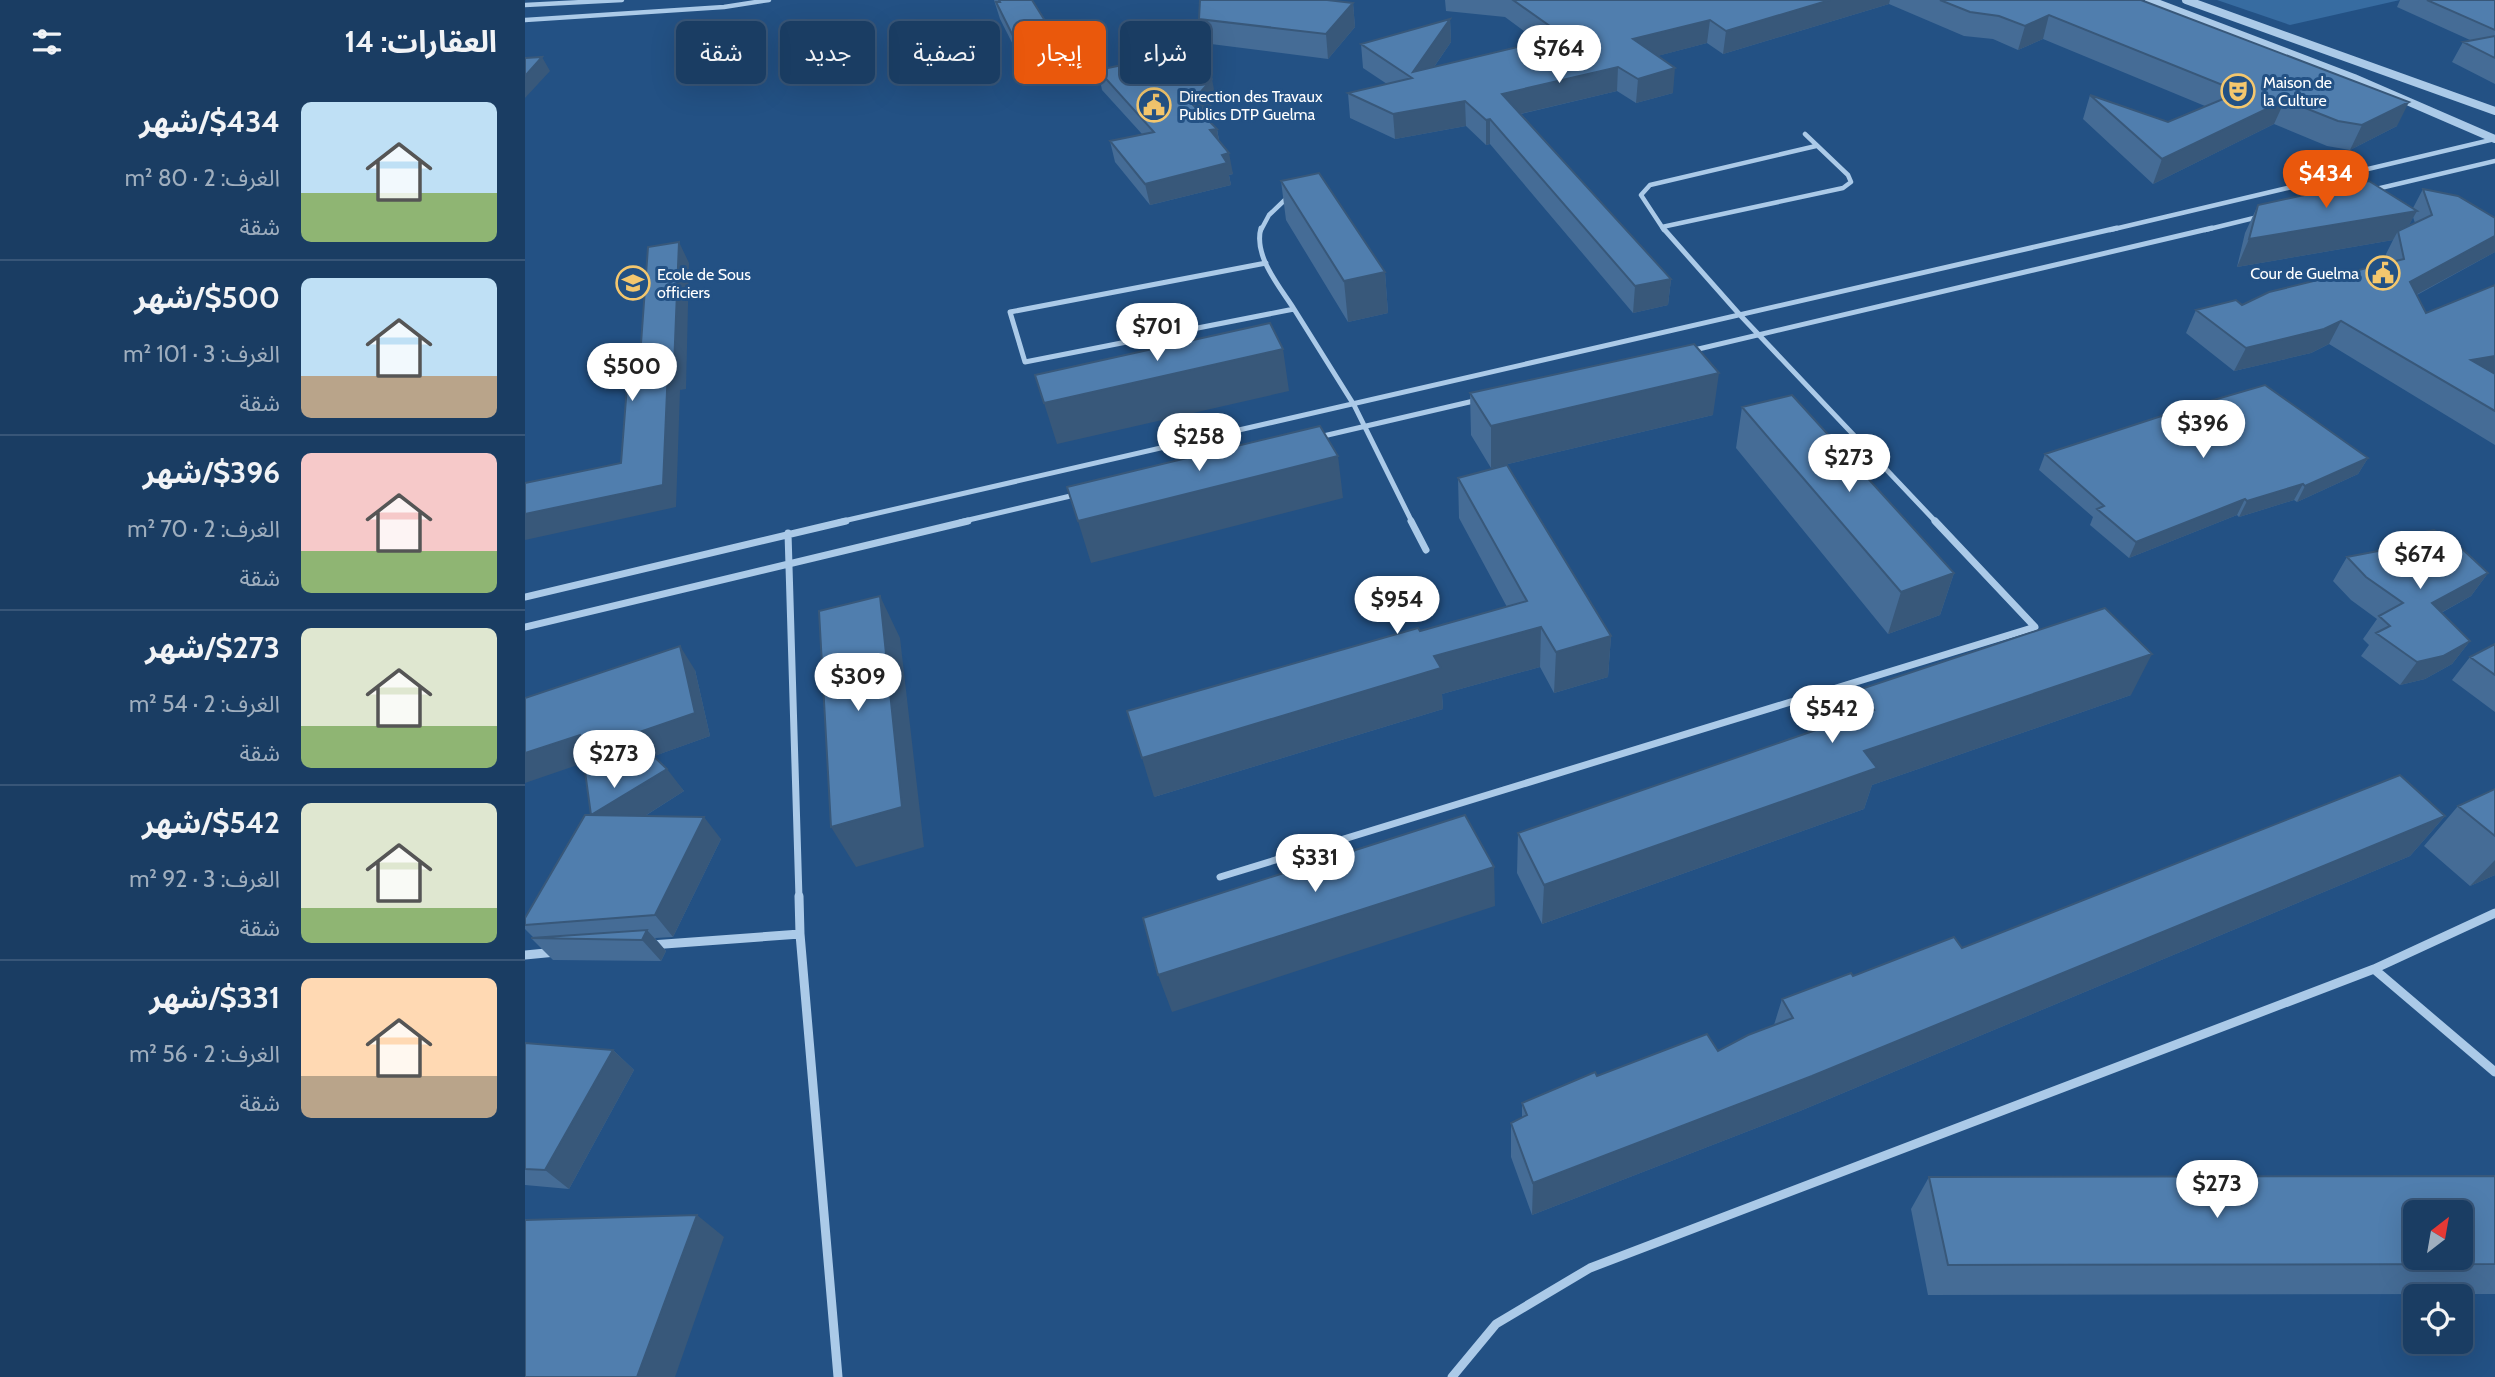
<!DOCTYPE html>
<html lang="ar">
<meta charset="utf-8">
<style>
body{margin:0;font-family:Cabin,"Noto Sans Arabic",sans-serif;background:#234469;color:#f1f3f6;direction:rtl;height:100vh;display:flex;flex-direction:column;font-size:26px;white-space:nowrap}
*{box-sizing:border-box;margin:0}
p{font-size:23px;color:#9faebe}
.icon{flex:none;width:38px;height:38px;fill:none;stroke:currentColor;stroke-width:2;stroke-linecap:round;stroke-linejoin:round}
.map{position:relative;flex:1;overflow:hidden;direction:ltr}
.drawer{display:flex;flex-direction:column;background:#1a3d63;width:525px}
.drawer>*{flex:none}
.guide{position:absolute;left:21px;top:21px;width:665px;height:63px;direction:rtl;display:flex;gap:14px}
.needle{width:46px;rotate:31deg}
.buttons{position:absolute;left:1878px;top:1200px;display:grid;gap:14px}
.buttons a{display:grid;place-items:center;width:70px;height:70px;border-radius:10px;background:#1a3d63;box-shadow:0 7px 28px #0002,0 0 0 2px #385678;font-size:35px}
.price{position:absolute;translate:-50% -60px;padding:0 16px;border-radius:24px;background:#fff;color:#222;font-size:23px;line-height:46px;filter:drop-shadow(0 2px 4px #0008)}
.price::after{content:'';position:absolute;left:50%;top:42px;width:21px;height:16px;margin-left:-10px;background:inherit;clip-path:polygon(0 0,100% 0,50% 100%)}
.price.on{background:#ea580c;color:#fff}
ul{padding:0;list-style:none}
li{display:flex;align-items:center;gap:21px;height:175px;padding:0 28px}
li+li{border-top:2px solid #385678}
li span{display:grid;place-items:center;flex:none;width:196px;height:140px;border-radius:10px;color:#555}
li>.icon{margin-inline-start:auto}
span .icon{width:84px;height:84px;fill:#fffc;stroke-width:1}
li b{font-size:30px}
h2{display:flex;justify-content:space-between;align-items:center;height:84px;padding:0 28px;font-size:30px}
.chip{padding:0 24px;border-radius:10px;background:#1a3d63;box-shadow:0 7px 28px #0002,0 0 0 2px #385678;font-size:24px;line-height:63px}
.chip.on{background:#ea580c;color:#fff}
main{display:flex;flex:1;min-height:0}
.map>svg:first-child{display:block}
.green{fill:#376ca1}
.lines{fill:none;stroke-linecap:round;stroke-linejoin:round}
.minor-far3{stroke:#abcae8;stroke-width:4.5}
.minor-far2{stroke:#abcae8;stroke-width:5}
.minor-far1{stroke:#abcae8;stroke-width:7}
.minor{stroke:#abcae8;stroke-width:9}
.tertiary{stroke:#abcae8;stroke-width:8}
.wall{fill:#456c96;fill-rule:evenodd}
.shaded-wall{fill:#38587a}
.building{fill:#507eae;stroke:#38587a;stroke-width:2;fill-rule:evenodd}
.labels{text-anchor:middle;stroke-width:6;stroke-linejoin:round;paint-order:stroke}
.far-poi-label{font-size:16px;fill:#fff;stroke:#235184;text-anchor:start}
</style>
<main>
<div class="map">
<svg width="1970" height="1377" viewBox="0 0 1970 1377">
<rect width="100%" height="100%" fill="#235184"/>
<path class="green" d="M 1692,0 L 1875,0 L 1765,25 Z"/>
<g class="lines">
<path class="minor-far3" d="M 0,5 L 97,0
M 0,20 L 199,7 L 244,0
M 1847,190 L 1970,161
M 1137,227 L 1318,188 L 1326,182 L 1323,175 L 1280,134
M 736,230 L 744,215 L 765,195
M 1139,230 L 1116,195 L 1125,185 L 1291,146
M 1585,230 L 1970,139
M 1680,230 L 1733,217"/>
<path class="minor-far2" d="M 736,228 C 728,256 755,287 769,309
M 1138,228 L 1215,315 L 1411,522
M 741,263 L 485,312 L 500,362 L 769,309 L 829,405 L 887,522
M 1165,351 L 1687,228
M 794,437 L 953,400
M 314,522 L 1592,228
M 435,522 L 554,494"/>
<path class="minor-far1" d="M 886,521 L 901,550
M 263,533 L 274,898
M 0,597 L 321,521
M 0,627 L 443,521
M 695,877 L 1510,627 L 1410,521"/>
<path class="minor" d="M 274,896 L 275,934 L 313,1377
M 126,945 L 275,934
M 0,955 L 31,952
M 1849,969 L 1970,1072
M 927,1377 L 971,1324 L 1065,1268 L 1849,969 L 1970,913"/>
<path class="tertiary" d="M 1624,0 L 1829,78 L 1970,139
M 1661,0 L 1970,111"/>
</g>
<path class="wall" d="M 469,0 L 507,0 L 544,59 L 548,76 L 508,84 L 475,19 Z
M 920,0 L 1616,0 L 1872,126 L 1825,150 L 1802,146 L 1749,124 L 1628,184 L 1558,119 L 1565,95 L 1643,122 L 1680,106 L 1518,39 L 1493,50 L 1468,39 L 1439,36 L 1364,4 L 1198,54 L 1182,43 L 1132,56 L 1148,93 L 1111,103 L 1092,91 L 996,114 L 1146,279 L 1143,305 L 1108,313 L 965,144 L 961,145 L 941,126 L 870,139 L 825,118 L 823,93 L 862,84 L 838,68 L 836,44 L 925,19 L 926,42 L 909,67 L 1014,42 L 980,17 L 921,11 Z
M 1875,0 L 1970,0 L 1970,84 L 1927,62 L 1938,42 L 1945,40 L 1872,7 Z
M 828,3 L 830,27 L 803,59 L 678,43 L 674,19 Z
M 573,70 L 691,100 L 678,115 L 692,129 L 694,140 L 708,174 L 704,175 L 706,185 L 625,205 L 590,162 L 585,141 L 617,134 L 577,90 Z
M 756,181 L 860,272 L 863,313 L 823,322 L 761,220 Z
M 1898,189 L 1970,218 L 1970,252 L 1892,295 L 1901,313 L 1970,285 L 1970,445 L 1804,344 L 1786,353 L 1709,371 L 1661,333 L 1671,310 L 1717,305 L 1863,263 L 1861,254 L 1868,240 L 1712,267 L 1720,233 L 1733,205 L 1888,208 ZM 1888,217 L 1890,223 L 1883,227 Z
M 945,393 L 1188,415 L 966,468 L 946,435 Z
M 1217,407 L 1429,573 L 1415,615 L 1363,634 L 1211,448 Z
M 1520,454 L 1843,458 L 1833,474 L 1772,502 L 1769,500 L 1714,517 L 1712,515 L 1604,558 L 1565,525 L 1568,517 L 1514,470 Z
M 933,478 L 1086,636 L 1083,677 L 1029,693 L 1015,667 L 917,694 L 918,709 L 629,797 L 895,631 L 982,607 L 934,518 Z
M 1822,557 L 1963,573 L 1946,596 L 1916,613 L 1945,641 L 1927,664 L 1900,679 L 1875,685 L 1836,656 L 1844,645 L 1838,639 L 1852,619 L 1826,600 L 1808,581 Z
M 1970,644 L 1970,712 L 1927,680 L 1945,657 Z
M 170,670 L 185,736 L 129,756 L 159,791 L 120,816 L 196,839 L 148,937 L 130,938 L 141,951 L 136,961 L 28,960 L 6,938 L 9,938 L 0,929 L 0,918 L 66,815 L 59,762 Z
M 1333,690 L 1606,695 L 1347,785 L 1339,809 L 1017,924 L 992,873 L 993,833 L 1325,718 Z
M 1970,789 L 1970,875 L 1945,886 L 1899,846 L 1933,806 Z
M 1920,816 L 1885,856 L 1275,1111 L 1007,1215 L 986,1157 L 986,1123 L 997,1118 L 997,1103 L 1072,1076 L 1193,1051 L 1249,1025 L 1257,999 L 1328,976 L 1437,948 Z
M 0,1043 L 88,1050 L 109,1070 L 44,1189 L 0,1185 Z
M 1970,1176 L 1970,1294 L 1403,1295 L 1386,1209 L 1404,1177 Z"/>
<path class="shaded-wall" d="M 1305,0 L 1365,0 L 1364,4 L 1198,54 L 1201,31 Z
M 828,3 L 830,27 L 803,59 L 801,34 Z
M 1524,15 L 1518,39 L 1493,50 L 1500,26 Z
M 925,19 L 926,42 L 889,96 L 888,72 Z
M 1185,20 L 1182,43 L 1106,63 L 1108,39 Z
M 17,57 L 25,71 L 0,98 L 0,76 Z
M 544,59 L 548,76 L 508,84 L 503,66 Z
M 1093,67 L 1092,91 L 978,118 L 977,94 Z
M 1150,68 L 1148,93 L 1111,103 L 1113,79 Z
M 687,79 L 691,100 L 670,124 L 666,103 Z
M 1760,100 L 1749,124 L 1628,184 L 1637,159 Z
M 940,101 L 941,126 L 870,139 L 868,114 Z
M 1884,102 L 1872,126 L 1825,150 L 1837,125 Z
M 965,119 L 965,144 L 961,145 L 961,120 Z
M 692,129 L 695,149 L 685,130 Z
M 704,153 L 708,174 L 704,175 L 706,185 L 625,205 L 620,184 Z
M 1892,211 L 1876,239 L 1873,231 L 1868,240 L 1712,267 L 1724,239 Z
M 1970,236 L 1970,252 L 1872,305 L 1885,282 Z
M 154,242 L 164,263 L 161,389 L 155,390 L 151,507 L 0,540 L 0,514 L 138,485 L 143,368 Z
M 860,272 L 863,313 L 823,322 L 819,281 Z
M 1146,279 L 1143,305 L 1108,313 L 1110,286 Z
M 1816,321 L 1804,344 L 1786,353 L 1709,371 L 1721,348 Z
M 758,349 L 764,391 L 532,444 L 519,403 Z
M 1970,356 L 1970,376 L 1946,360 Z
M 1194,373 L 1188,415 L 966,468 L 966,426 Z
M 813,456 L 818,498 L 566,563 L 553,521 Z
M 1843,458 L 1833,474 L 1772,502 L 1780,486 Z
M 1778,484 L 1769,500 L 1714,517 L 1722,501 Z
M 1720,499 L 1712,515 L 1604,558 L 1611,542 Z
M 1429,573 L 1415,615 L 1363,634 L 1376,592 Z
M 1963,573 L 1946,596 L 1890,627 L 1907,603 Z
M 355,596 L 375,638 L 399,847 L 331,867 L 306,827 Z
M 1016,627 L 1015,667 L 917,694 L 918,709 L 629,797 L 617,758 L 909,656 Z
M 1086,636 L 1083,677 L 1029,693 L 1031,652 Z
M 1945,641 L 1927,664 L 1900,679 L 1875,685 L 1892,662 Z
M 155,646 L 170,670 L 185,736 L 124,758 L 106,735 Z
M 1627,654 L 1606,695 L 1347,785 L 1339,809 L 1017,924 L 1019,885 L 1339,751 Z
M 55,735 L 73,758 L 0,783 L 0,753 Z
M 142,769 L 159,791 L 85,838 L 66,815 Z
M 1920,816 L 1885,856 L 1275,1111 L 1007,1215 L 1008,1183 Z
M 179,817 L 196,839 L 148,937 L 130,915 Z
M 1970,860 L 1970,875 L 1945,886 Z
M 969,867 L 970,906 L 647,1012 L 633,975 Z
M 122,930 L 141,951 L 136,961 L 117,940 Z
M 88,1050 L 109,1070 L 44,1189 L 20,1170 Z
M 172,1215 L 199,1237 L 150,1377 L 112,1377 Z"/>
<path class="building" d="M 474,0 L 507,0 L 544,59 L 503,66 L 471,2 L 475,2 Z
M 675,0 L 802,0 L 828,3 L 801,34 L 674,19 Z
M 988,0 L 1305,0 L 1201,31 L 1185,20 L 1108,39 L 1150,68 L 1113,79 L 1093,67 L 977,94 L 1146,279 L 1110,286 L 965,119 L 961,120 L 940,101 L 868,114 L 823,93 L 887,78 L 836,44 L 925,19 L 888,72 L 1039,36 Z
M 1415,0 L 1616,0 L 1884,102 L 1837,125 L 1813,121 L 1760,100 L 1637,159 L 1565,95 L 1643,122 L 1715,92 L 1524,15 L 1500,26 L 1474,16 L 1445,12 Z
M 1902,0 L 1970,0 L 1970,30 Z
M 1970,36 L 1970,58 L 1938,42 Z
M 661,52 L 687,79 L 666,103 L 692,129 L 685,130 L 704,153 L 697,155 L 702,163 L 620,184 L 585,141 L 629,132 L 573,70 Z
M 17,57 L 0,76 L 0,58 Z
M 794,173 L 860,272 L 819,281 L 756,181 Z
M 1844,181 L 1892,211 L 1724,239 L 1733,205 Z
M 1898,189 L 1933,196 L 1970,218 L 1970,236 L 1885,282 L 1901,313 L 1970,285 L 1970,356 L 1946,360 L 1970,374 L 1970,411 L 1816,321 L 1799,329 L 1721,348 L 1671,310 L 1711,300 L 1717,305 L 1744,292 L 1879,259 L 1873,231 L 1907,215 Z
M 154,242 L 149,367 L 143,368 L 138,485 L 0,514 L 0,483 L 96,463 L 103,373 L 114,371 L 123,247 Z
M 745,323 L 758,349 L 519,403 L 510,375 Z
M 1169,344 L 1194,373 L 966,426 L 945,393 Z
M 1740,385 L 1843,458 L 1780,486 L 1778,484 L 1722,501 L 1720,499 L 1611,542 L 1572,509 L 1579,506 L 1520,454 L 1661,408 Z
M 1267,395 L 1429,573 L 1376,592 L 1217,407 Z
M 795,426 L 813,456 L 553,521 L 542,487 Z
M 982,465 L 1086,636 L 1031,652 L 1016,627 L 909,656 L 916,668 L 617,758 L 602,711 L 893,628 L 895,631 L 1002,601 L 933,478 Z
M 1909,530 L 1934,546 L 1963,573 L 1907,603 L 1945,641 L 1918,656 L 1892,662 L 1851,633 L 1865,626 L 1854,616 L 1878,603 L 1841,577 L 1822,557 L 1853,551 L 1886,535 Z
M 355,596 L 377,807 L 306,827 L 294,611 Z
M 1580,608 L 1627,654 L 1339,751 L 1352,768 L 1019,885 L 993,833 L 1349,710 L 1333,690 Z
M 1970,644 L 1970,675 L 1945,657 Z
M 155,646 L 170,713 L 106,735 L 142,769 L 66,815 L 179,817 L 130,915 L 0,925 L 0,918 L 60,815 L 66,815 L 55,735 L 0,753 L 0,698 Z
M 1875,775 L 1920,816 L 1287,1076 L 1008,1183 L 986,1123 L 1002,1115 L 997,1103 L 1070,1072 L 1072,1076 L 1182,1034 L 1193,1051 L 1223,1035 L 1268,1018 L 1257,999 L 1326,973 L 1328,976 L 1429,937 L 1437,948 Z
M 1970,789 L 1970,836 L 1933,806 Z
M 940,815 L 969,867 L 633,975 L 618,918 Z
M 122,930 L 117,940 L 6,938 Z
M 0,1043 L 88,1050 L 20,1170 L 0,1169 Z
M 1970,1176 L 1970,1264 L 1423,1265 L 1404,1177 ZM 1890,1213 L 1936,1213 L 1936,1258 L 1890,1258 Z
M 172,1215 L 112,1377 L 0,1377 L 0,1220 Z"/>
<defs>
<symbol id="theatre-ring" viewBox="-11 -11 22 22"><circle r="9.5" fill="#235184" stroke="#f4c76e" stroke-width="1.5"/><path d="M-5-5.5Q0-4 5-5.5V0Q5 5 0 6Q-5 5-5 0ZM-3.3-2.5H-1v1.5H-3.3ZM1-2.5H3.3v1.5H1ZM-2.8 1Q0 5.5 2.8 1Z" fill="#f4c76e"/></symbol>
<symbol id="civic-ring" viewBox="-11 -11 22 22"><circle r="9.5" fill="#235184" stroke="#f4c76e" stroke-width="1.5"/><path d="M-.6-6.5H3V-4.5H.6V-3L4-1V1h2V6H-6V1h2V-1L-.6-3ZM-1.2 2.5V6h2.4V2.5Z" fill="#f4c76e"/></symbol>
<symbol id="university-ring" viewBox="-11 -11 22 22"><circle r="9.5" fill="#235184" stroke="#f4c76e" stroke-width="1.5"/><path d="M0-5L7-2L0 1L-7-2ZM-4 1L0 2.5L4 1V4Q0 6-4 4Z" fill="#f4c76e"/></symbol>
</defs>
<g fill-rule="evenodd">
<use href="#theatre-ring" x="1694" y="72" width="38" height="38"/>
<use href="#civic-ring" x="610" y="86" width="38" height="38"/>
<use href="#civic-ring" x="1839" y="254" width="38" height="38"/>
<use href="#university-ring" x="89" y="264" width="38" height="38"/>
</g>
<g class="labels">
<g class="far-poi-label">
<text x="1738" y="88">Maison de<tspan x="1738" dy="18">la Culture</tspan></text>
<text x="654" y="102">Direction des Travaux<tspan x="654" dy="18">Publics DTP Guelma</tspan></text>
<text x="1834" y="279" text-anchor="end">Cour de Guelma</text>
<text x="132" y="280">Ecole de Sous<tspan x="132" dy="18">officiers</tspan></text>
</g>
</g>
</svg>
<div class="buttons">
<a><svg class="needle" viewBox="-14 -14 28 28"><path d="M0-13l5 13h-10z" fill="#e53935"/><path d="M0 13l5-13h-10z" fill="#9faebe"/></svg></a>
<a><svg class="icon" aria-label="locate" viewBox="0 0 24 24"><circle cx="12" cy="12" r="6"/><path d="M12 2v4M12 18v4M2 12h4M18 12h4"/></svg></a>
</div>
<b class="price" style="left:1034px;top:85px">$764</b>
<b class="price on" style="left:1801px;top:210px">$434</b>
<b class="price" style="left:632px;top:363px">$701</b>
<b class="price" style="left:107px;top:403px">$500</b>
<b class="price" style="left:1678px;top:460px">$396</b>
<b class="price" style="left:674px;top:473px">$258</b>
<b class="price" style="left:1324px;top:494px">$273</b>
<b class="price" style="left:1895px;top:591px">$674</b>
<b class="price" style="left:872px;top:636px">$954</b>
<b class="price" style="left:333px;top:713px">$309</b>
<b class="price" style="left:1307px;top:745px">$542</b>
<b class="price" style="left:89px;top:790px">$273</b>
<b class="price" style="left:790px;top:894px">$331</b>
<b class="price" style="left:1692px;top:1220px">$273</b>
<div class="guide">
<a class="chip">شراء</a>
<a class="chip on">إيجار</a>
<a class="chip">تصفية</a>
<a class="chip">جديد</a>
<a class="chip">شقة</a>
</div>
</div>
<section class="drawer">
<h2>العقارات: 14<svg class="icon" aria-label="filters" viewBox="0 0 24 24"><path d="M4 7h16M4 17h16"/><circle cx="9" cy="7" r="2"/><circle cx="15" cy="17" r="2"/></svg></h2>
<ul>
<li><span style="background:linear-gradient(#bfe0f5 65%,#8fb573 0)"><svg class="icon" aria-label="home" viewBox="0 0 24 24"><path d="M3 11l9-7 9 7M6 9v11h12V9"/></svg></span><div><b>$434/شهر</b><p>الغرف: 2 · 80 m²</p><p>شقة</p></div></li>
<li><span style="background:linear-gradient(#bfe0f5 70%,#b9a48a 0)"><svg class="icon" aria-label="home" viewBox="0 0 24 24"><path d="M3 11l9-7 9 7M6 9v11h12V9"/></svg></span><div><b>$500/شهر</b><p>الغرف: 3 · 101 m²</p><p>شقة</p></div></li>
<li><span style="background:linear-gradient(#f6c9c9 70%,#8fb573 0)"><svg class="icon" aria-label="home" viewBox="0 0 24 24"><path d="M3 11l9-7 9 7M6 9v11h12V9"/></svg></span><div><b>$396/شهر</b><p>الغرف: 2 · 70 m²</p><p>شقة</p></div></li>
<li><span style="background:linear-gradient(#dfe7d0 70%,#8fb573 0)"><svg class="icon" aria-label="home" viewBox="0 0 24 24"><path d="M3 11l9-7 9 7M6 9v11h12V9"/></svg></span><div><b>$273/شهر</b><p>الغرف: 2 · 54 m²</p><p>شقة</p></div></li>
<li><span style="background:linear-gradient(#dfe7d0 75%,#8fb573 0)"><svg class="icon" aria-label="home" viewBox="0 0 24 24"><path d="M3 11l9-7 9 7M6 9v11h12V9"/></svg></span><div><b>$542/شهر</b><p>الغرف: 3 · 92 m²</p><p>شقة</p></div></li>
<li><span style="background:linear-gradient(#ffd9b3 70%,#b9a48a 0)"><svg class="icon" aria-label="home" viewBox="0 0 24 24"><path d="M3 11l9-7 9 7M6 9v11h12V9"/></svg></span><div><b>$331/شهر</b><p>الغرف: 2 · 56 m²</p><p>شقة</p></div></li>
</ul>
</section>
</main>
